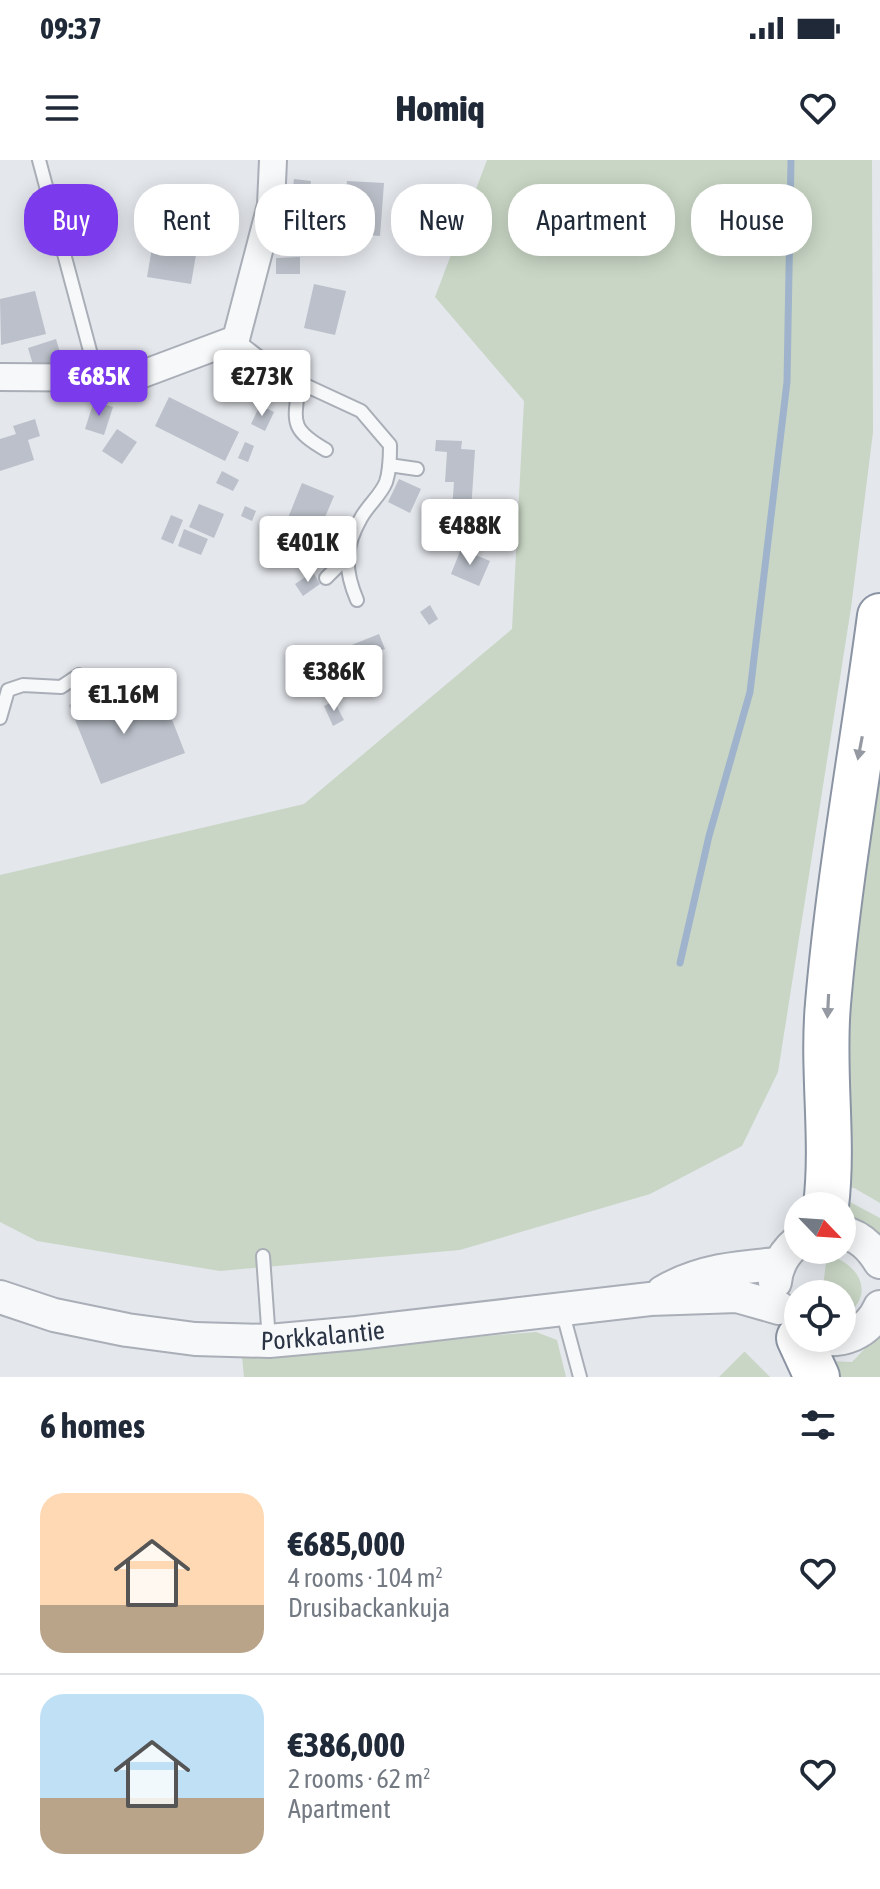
<!DOCTYPE html>
<meta charset="utf-8">
<style>
body{margin:0;font-family:"Asap Condensed",sans-serif;background:#f2f2f3;color:#1f2937;height:100vh;display:flex;flex-direction:column;font-size:30px;white-space:nowrap}
*{box-sizing:border-box;margin:0}
p{font-size:26px;color:#747a83}
.icon{flex:none;width:44px;height:44px;fill:none;stroke:currentColor;stroke-width:2;stroke-linecap:round;stroke-linejoin:round}
.map{position:relative;height:1217px;overflow:hidden}
.sheet{display:flex;flex-direction:column;background:#fff;flex:1}
.sheet>*{flex:none}
.hud{position:absolute;left:24px;top:24px;width:832px;height:72px;display:flex;gap:16px}
.needle{width:52px;rotate:115deg}
.fabs{position:absolute;left:784px;top:1032px;display:grid;gap:16px}
.fabs a{display:grid;place-items:center;width:72px;height:72px;border-radius:50%;background:#fff;box-shadow:0 4px 20px #0003;font-size:40px}
.price{position:absolute;translate:-50% -68px;padding:0 18px;border-radius:8px;background:#fff;color:#222;font-size:26px;line-height:52px;filter:drop-shadow(0 2px 4px #0008)}
.price::after{content:'';position:absolute;left:50%;top:48px;width:24px;height:18px;margin-left:-12px;background:inherit;clip-path:polygon(0 0,100% 0,50% 100%)}
.price.active{background:#7c3aed;color:#fff}
ul{padding:0;list-style:none}
li{display:flex;align-items:center;gap:24px;height:200px;padding:0 40px}
li+li{border-top:2px solid #e0e1e3}
li span{display:grid;place-items:center;flex:none;width:224px;height:160px;border-radius:24px;color:#555}
li>.icon{margin-inline-start:auto}
span .icon{width:96px;height:96px;fill:#fffc;stroke-width:1}
li b{font-size:34px}
h2{display:flex;justify-content:space-between;align-items:center;height:96px;padding:0 40px;font-size:34px}
.tag{padding:0 28px;border-radius:32px;background:#fff;box-shadow:0 4px 20px #0003;font-size:28px;line-height:72px}
.tag.active{background:#7c3aed;color:#fff}
.status{display:flex;justify-content:space-between;align-items:center;height:56px;padding:0 40px;background:#fff;direction:ltr}
.status svg{height:22px;fill:currentColor}
header{display:flex;justify-content:space-between;align-items:center;height:104px;padding:0 40px;background:#fff;font-size:36px;font-weight:800}
.map>svg:first-child{display:block}
.green{fill:#c9d6c5}
.lines{fill:none;stroke-linecap:round;stroke-linejoin:round}
.stream{stroke:#9fb4cc;stroke-width:7}
.building{fill:#bbc0ca}
.service-casing{stroke:#a9aeb7;stroke-width:16}
.minor-casing{stroke:#a9aeb7;stroke-width:30}
.tertiary-casing{stroke:#a9aeb7;stroke-width:36}
.motorway-casing{stroke:#8b94a3;stroke-width:48}
.service{stroke:#f7f8fa;stroke-width:12}
.minor{stroke:#f7f8fa;stroke-width:26}
.tertiary{stroke:#f7f8fa;stroke-width:32}
.motorway{stroke:#fff;stroke-width:44}
.oneway{fill:#959aa2}
.labels{text-anchor:middle;stroke-width:7;stroke-linejoin:round;paint-order:stroke}
.street-label{font-size:26px;fill:#2b3445;stroke:#f4f6f9}
</style>
<div class="status"><b>09:37</b><svg viewBox="0 0 49 12"><path d="M0 12V9h3v3zM5 12V6h3v6zM10 12V3h3v9zM15 12V0h3v12zM26 1h20v11H26zM47 4h2v5h-2z"/></svg></div>
<header><svg class="icon" aria-label="menu" viewBox="0 0 24 24"><path d="M4 6h16M4 12h16M4 18h16"/></svg>Homiq<svg class="icon" aria-label="heart" viewBox="0 0 24 24"><path d="M12 20l-8-8c-3-5 5-10 8-4 3-6 11-1 8 4z"/></svg></header>
<div class="map">
<svg width="880" height="1217" viewBox="0 0 880 1217">
<rect width="100%" height="100%" fill="#e4e7ec"/>
<path class="green" d="M 487,0 L 872,0 L 873,272 L 851,448 L 778,912 L 742,986 L 650,1034 L 460,1090 L 220,1111 L 37,1081 L 0,1062 L 0,715 L 304,644 L 512,469 L 524,241 L 435,137 Z
M 880,586 L 880,1043 L 854,1028 L 840,1027 L 845,833 Z
M 838,1040 L 850,1042 L 880,1058 L 880,1079 L 842,1063 Z
M 827,1095 C 861,1103 877,1138 842,1157 L 842,1134 L 822,1134 Z
M 536,1172 L 557,1180 L 566,1217 L 244,1217 L 242,1196 Z
M 880,1173 L 880,1217 L 833,1217 L 827,1201 L 852,1202 Z
M 745,1192 L 770,1217 L 719,1217 L 744,1192 Z"/>
<g class="lines">
<path class="stream" d="M 680,803 L 709,676 L 750,532 L 787,222 L 791,0"/>
</g>
<path class="building" d="M 294,19 L 311,21 L 307,53 L 290,51 Z
M 347,21 L 384,23 L 380,76 L 343,73 Z
M 298,66 L 329,68 L 327,88 L 296,86 Z
M 154,76 L 179,79 L 177,86 L 197,89 L 191,124 L 147,117 Z
M 300,97 L 300,114 L 276,114 L 276,98 Z
M 314,124 L 346,131 L 335,175 L 304,168 Z
M 35,131 L 46,174 L 1,185 L 0,139 Z
M 56,179 L 62,199 L 34,208 L 28,188 Z
M 169,237 L 239,272 L 225,301 L 155,266 Z
M 94,241 L 113,247 L 104,275 L 85,269 Z
M 260,245 L 274,252 L 265,271 L 251,264 Z
M 35,259 L 40,276 L 28,280 L 34,300 L 0,311 L 0,279 L 16,274 L 13,266 Z
M 117,269 L 137,282 L 122,304 L 102,291 Z
M 436,280 L 462,281 L 461,289 L 475,290 L 471,351 L 452,350 L 454,322 L 445,322 L 447,292 L 435,291 Z
M 245,282 L 254,286 L 248,302 L 238,298 Z
M 222,311 L 239,320 L 233,331 L 216,323 Z
M 399,319 L 421,329 L 410,353 L 388,342 Z
M 302,323 L 334,336 L 317,376 L 286,363 Z
M 199,344 L 224,354 L 214,378 L 189,367 Z
M 245,346 L 256,351 L 252,361 L 241,356 Z
M 171,355 L 183,360 L 173,384 L 161,379 Z
M 184,369 L 208,379 L 201,395 L 178,386 Z
M 461,389 L 490,401 L 479,426 L 451,414 Z
M 313,412 L 320,424 L 303,436 L 295,424 Z
M 430,445 L 438,459 L 429,465 L 420,452 Z
M 379,474 L 385,489 L 374,493 L 378,504 L 344,517 L 334,492 Z
M 113,527 L 125,560 L 166,544 L 185,593 L 101,624 L 69,545 Z
M 334,541 L 344,560 L 333,566 L 324,546 Z"/>
<g class="lines">
<defs>
<path id="service" d="M 39,0 L 97,217
M 236,179 L 281,214 L 361,251 L 390,285 C 390,298 390,310 386,322 C 381,335 368,345 361,358 C 344,388 344,409 357,440
M 299,222 C 295,262 288,268 326,290
M 389,305 L 417,309
M 326,418 L 346,398
M 0,558 L 8,530 L 23,525 L 61,527 L 79,515
M 263,1096 L 269,1181
M 562,1150 L 580,1217"/>
<path id="minor" d="M 0,217 L 132,218 L 236,179 L 271,45 L 273,0"/>
<g id="tertiary">
<path d="M 842,1072 C 860,1076 871,1087 880,1102"/>
<path d="M 775,1122 C 777,1104 785,1092 798,1081"/>
<path d="M 663,1132 C 699,1111 738,1107 779,1104"/>
<path id="s1" d="M 0,1137 L 54,1155 L 127,1170 L 195,1179 L 269,1181 L 357,1173 L 650,1139 L 737,1136 L 779,1148"/>
<path d="M 815,1178 C 842,1183 868,1174 880,1147"/>
</g>
<path id="motorway" d="M 826,1046 C 834,979 822,911 828,844 C 839,714 863,585 880,456
M 799,1178 L 817,1217"/>
</defs>
<use href="#service" class="service-casing"/>
<use href="#minor" class="minor-casing"/>
<use href="#tertiary" class="tertiary-casing"/>
<use href="#motorway" class="motorway-casing"/>
<use href="#service" class="service"/>
<use href="#minor" class="minor"/>
<use href="#tertiary" class="tertiary"/>
<use href="#motorway" class="motorway"/>
</g>
<defs><path id="oneway-solid" d="M-6-.8H1V-3.2L6.5 0L1 3.2V.8H-6Z" transform="scale(2)"/></defs>
<g class="oneway">
<use href="#oneway-solid" transform="translate(860 588) rotate(101)"/>
<use href="#oneway-solid" transform="translate(828 846) rotate(93)"/>
</g>
<g class="labels">
<g class="street-label">
<text dy="9" stroke="none"><textPath href="#s1" startOffset="328">Porkkalantie</textPath></text>
</g>
</g>
</svg>
<div class="fabs">
<a><svg class="needle" viewBox="-14 -14 28 28"><path d="M0-13l5 13h-10z" fill="#e53935"/><path d="M0 13l5-13h-10z" fill="#747a83"/></svg></a>
<a><svg class="icon" aria-label="locate" viewBox="0 0 24 24"><circle cx="12" cy="12" r="6"/><path d="M12 2v4M12 18v4M2 12h4M18 12h4"/></svg></a>
</div>
<b class="price active" style="left:99px;top:258px">€685K</b>
<b class="price" style="left:262px;top:258px">€273K</b>
<b class="price" style="left:470px;top:407px">€488K</b>
<b class="price" style="left:308px;top:424px">€401K</b>
<b class="price" style="left:334px;top:553px">€386K</b>
<b class="price" style="left:124px;top:576px">€1.16M</b>
<div class="hud">
<a class="tag active">Buy</a>
<a class="tag">Rent</a>
<a class="tag">Filters</a>
<a class="tag">New</a>
<a class="tag">Apartment</a>
<a class="tag">House</a>
</div>
</div>
<section class="sheet">
<h2>6 homes<svg class="icon" aria-label="filters" viewBox="0 0 24 24"><path d="M4 7h16M4 17h16"/><circle cx="9" cy="7" r="2"/><circle cx="15" cy="17" r="2"/></svg></h2>
<ul>
<li><span style="background:linear-gradient(#ffd9b3 70%,#b9a48a 0)"><svg class="icon" aria-label="home" viewBox="0 0 24 24"><path d="M3 11l9-7 9 7M6 9v11h12V9"/></svg></span><div><b>€685,000</b><p>4 rooms · 104 m²</p><p>Drusibackankuja</p></div><svg class="icon" aria-label="heart" viewBox="0 0 24 24"><path d="M12 20l-8-8c-3-5 5-10 8-4 3-6 11-1 8 4z"/></svg></li>
<li><span style="background:linear-gradient(#bfe0f5 65%,#b9a48a 0)"><svg class="icon" aria-label="home" viewBox="0 0 24 24"><path d="M3 11l9-7 9 7M6 9v11h12V9"/></svg></span><div><b>€386,000</b><p>2 rooms · 62 m²</p><p>Apartment</p></div><svg class="icon" aria-label="heart" viewBox="0 0 24 24"><path d="M12 20l-8-8c-3-5 5-10 8-4 3-6 11-1 8 4z"/></svg></li>
</ul>
</section>
